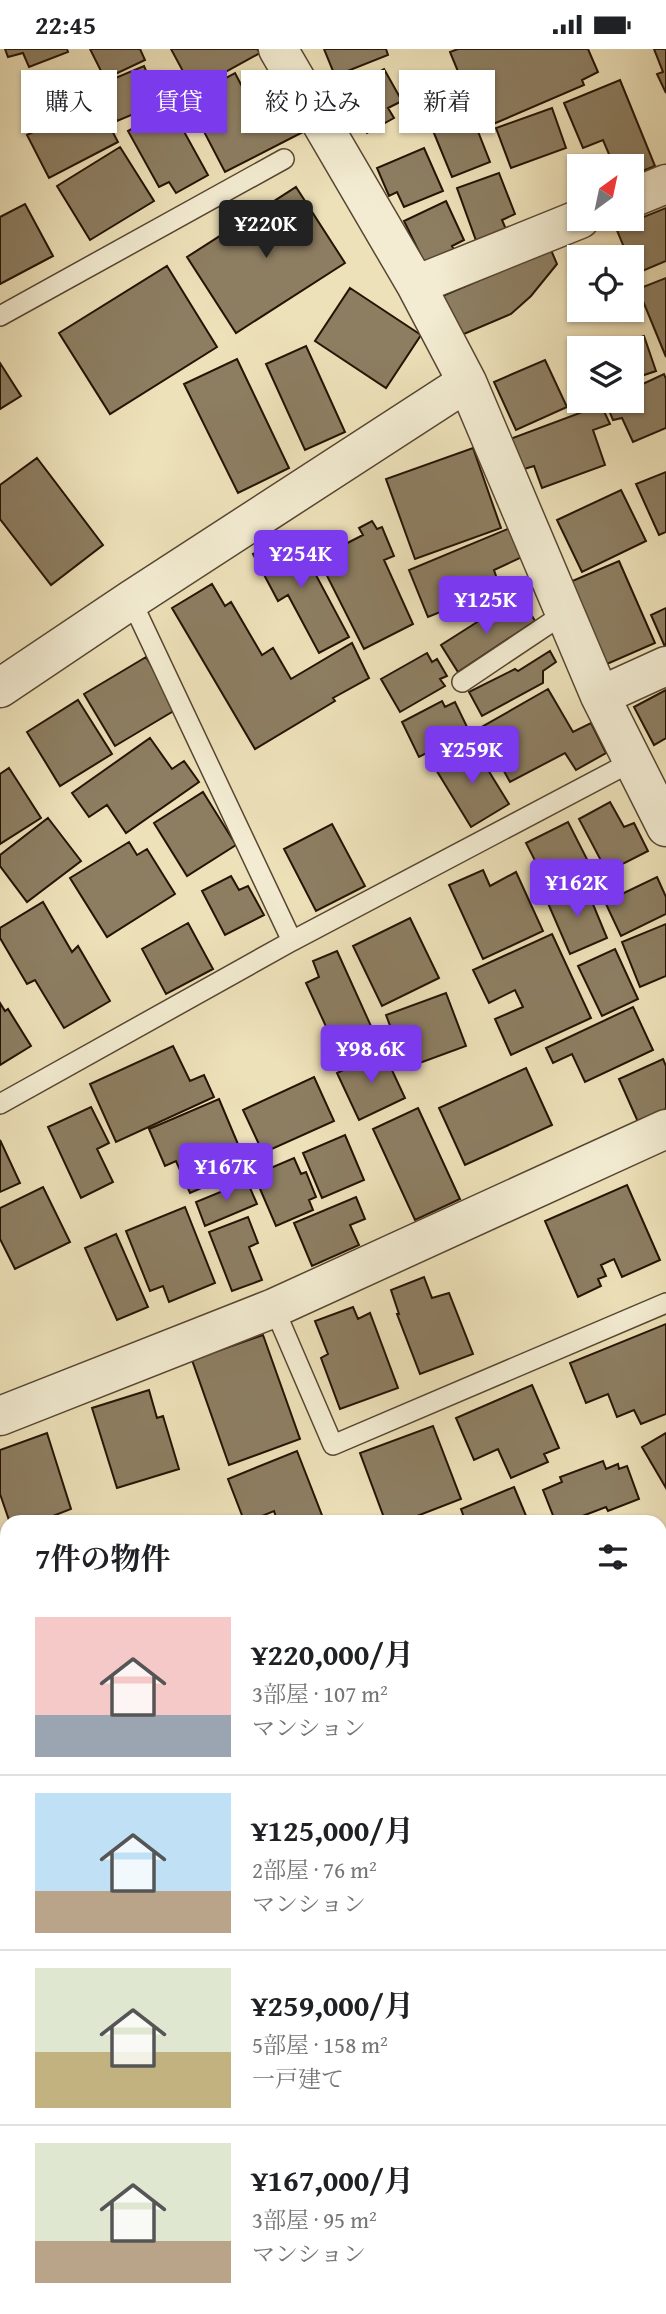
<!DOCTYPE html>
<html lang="ja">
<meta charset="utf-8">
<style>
body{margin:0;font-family:"Gentium Book Plus","Noto Serif JP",serif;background:#f6f6f6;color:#202124;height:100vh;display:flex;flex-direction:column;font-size:26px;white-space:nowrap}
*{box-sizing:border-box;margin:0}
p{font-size:23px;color:#757577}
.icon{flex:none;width:38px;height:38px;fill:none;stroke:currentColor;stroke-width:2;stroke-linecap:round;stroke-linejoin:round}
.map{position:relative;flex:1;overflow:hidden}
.drawer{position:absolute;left:0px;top:1466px;width:667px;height:800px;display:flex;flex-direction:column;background:#fff;border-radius:21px 21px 0 0;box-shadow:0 2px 5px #0004}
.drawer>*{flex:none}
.guide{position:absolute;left:21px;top:21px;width:625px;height:63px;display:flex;gap:14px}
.needle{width:46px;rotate:33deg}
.controls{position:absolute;left:567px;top:105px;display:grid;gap:14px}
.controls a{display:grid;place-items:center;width:77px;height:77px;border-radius:0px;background:#fff;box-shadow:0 2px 5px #0004;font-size:35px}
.price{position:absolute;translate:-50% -60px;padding:0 16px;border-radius:7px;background:#7c3aed;color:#fff;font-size:23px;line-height:46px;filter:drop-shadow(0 2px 4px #0008)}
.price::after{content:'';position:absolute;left:50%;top:42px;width:21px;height:16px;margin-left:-10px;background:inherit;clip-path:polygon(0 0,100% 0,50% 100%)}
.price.current{background:#222;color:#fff}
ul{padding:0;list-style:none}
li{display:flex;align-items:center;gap:21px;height:175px;padding:0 35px}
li+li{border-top:2px solid #e0e0e0}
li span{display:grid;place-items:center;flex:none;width:196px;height:140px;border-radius:0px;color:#555}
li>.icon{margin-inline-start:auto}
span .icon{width:84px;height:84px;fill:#fffc;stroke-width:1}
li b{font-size:30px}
h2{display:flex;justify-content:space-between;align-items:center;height:84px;padding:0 35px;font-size:30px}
.tag{padding:0 24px;border-radius:0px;background:#fff;box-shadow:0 2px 5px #0004;font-size:24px;line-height:63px}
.tag.current{background:#7c3aed;color:#fff}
.status{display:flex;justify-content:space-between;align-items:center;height:49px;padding:0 35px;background:#fff;direction:ltr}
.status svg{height:19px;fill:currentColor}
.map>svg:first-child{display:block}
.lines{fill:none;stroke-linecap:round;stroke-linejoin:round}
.river{stroke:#a99b7b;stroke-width:80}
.building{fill:#8d7e62;stroke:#251304;stroke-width:2}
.lane-casing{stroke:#574631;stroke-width:22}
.street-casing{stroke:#574631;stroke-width:41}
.path{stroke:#251304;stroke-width:4.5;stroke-dasharray:2 3.5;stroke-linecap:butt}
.lane{stroke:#f3ecd2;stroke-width:19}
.street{stroke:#f3ecd2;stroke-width:38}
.rail{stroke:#251304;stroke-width:5;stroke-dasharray:12 12;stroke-linecap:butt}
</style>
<div class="status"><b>22:45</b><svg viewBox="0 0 49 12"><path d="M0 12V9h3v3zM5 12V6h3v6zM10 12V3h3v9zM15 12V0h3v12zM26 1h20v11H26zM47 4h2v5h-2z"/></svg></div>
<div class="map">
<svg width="666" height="2265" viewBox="0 0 666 2265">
<rect width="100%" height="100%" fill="#ede1b9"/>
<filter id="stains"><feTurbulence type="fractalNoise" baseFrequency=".00286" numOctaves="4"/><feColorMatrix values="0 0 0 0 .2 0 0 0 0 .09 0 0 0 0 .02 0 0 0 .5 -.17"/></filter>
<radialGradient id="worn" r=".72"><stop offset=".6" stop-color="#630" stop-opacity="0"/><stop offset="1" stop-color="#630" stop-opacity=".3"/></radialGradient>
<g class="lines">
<path class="river" d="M 0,2073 L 7,2111
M 35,2259 L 36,2265"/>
</g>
<path class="building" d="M 5,0 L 67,0 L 68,3 L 29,18 L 23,4 L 8,8 Z
M 90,0 L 140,0 L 145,11 L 105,30 Z
M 171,0 L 257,0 L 260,4 L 193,41 Z
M 324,0 L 386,0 L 388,6 L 335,27 Z
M 458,0 L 588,0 L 598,23 L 582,31 L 584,36 L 491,76 L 484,60 L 475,64 L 450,3 Z
M 654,0 L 666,0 L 666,44 L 657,25 L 663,23 Z
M 144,17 L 160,54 L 117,72 L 101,35 Z
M 384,20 L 402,52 L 388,59 L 394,69 L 367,84 L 357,67 L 343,74 L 330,50 Z
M 235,24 L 251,55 L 280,40 L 303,83 L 225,123 L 187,50 Z
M 620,31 L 655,117 L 632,126 L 632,117 L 614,117 L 603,91 L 583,99 L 564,54 Z
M 96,51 L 118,93 L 49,129 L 27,86 Z
M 468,57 L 490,113 L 452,128 L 429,72 Z
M 171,59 L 208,126 L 176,144 L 169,133 L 159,138 L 128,82 Z
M 552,59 L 566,99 L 511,119 L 496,79 Z
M 120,98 L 154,152 L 90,191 L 57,137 Z
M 424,99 L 443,142 L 404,158 L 397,143 L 389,147 L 377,119 Z
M 499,124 L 515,165 L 502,171 L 508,185 L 478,197 L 457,139 Z
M 296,138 L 345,214 L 236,284 L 187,208 Z
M 446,152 L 464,191 L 452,197 L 457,207 L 428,221 L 404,172 Z
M 25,155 L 53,207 L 0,235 L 0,168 Z
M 666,159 L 666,212 L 635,225 L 632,208 L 628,208 L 616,179 Z
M 551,201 L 557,215 L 531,247 L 511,265 L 457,288 L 440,248 Z
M 167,217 L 217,298 L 110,365 L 59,284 Z
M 666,229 L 666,308 L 638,240 Z
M 350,239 L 421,286 L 386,339 L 315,292 Z
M 644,287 L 656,322 L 632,330 L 632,299 L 608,299 Z
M 306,297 L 345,383 L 305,401 L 266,315 Z
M 237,310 L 289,419 L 238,444 L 184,335 Z
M 545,311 L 567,358 L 516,381 L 494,333 Z
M 0,314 L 21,347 L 0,360 Z
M 664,325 L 666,330 L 666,379 L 633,393 L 622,369 L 613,371 L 605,352 L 632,352 L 632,340 Z
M 601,356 L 610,375 L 593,381 L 605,416 L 542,439 L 534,417 L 521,421 L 510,390 Z
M 473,399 L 501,479 L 415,510 L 386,430 Z
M 37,409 L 103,496 L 51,536 L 0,470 L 0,436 Z
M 666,423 L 666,483 L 659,486 L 636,435 Z
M 621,441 L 646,492 L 582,523 L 557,471 Z
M 372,472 L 377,480 L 382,478 L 394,507 L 384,511 L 413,575 L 364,600 L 318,509 L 363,486 L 359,479 Z
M 510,479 L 522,508 L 494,521 L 500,539 L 428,568 L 409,521 Z
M 293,483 L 349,588 L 319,604 L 288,546 L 278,552 L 253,505 Z
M 619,512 L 655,594 L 607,615 L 570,533 Z
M 212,535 L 225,557 L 231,553 L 262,606 L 273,599 L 291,630 L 352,594 L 369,629 L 333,649 L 335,652 L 255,700 L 172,559 Z
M 504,556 L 511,565 L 526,557 L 535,572 L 458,623 L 441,596 Z
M 666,559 L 666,600 L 651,566 Z
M 550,602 L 556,613 L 543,622 L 543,634 L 482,667 L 469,643 L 515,620 L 518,622 Z
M 427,604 L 432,613 L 437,610 L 447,627 L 440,630 L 445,637 L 400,663 L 381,630 Z
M 146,608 L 177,660 L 115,697 L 84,645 Z
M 548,640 L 573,683 L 591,674 L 606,704 L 576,721 L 565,704 L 510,733 L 480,679 Z
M 666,641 L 666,689 L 654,696 L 634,658 Z
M 78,651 L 112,705 L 60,737 L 27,683 Z
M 442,652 L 445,658 L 455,653 L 469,682 L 419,708 L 402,673 Z
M 150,689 L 172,720 L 184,712 L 199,733 L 126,784 L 107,756 L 89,768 L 72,744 Z
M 472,695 L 509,755 L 471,778 L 435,719 Z
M 9,719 L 41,769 L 0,795 L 0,725 Z
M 203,743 L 236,796 L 187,827 L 154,774 Z
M 610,753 L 624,778 L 634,774 L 648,802 L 607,823 L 579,770 Z
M 48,769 L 81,812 L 27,853 L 0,817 L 0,806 Z
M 568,773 L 595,826 L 553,847 L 526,794 Z
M 332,775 L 365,837 L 316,862 L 284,800 Z
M 129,793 L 137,806 L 147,800 L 175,845 L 107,888 L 70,829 Z
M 483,821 L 490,837 L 516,823 L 543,882 L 483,910 L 449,836 Z
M 231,827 L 239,841 L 248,837 L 264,866 L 225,886 L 202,842 Z
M 657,828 L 666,848 L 666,865 L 621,887 L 605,853 Z
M 585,836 L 607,889 L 570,905 L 547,852 Z
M 43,853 L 72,903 L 78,897 L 110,952 L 64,979 L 35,931 L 27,935 L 0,889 L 0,879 Z
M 410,869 L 439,929 L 382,957 L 353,897 Z
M 188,874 L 213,920 L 166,945 L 142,900 Z
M 666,875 L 666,927 L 640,938 L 622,893 Z
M 552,885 L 591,969 L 511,1006 L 495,970 L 523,958 L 515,941 L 489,954 L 473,921 Z
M 615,900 L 638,950 L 602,967 L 578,917 Z
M 337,902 L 380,997 L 349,1011 L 336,983 L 329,984 L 306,934 L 319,928 L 313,912 Z
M 446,944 L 466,997 L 406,1019 L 386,966 Z
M 0,954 L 5,962 L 8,960 L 31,997 L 0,1016 Z
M 633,958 L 653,1001 L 585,1033 L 572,1005 L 553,1014 L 546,999 Z
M 173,997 L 190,1032 L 204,1026 L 214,1048 L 116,1093 L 90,1035 Z
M 383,1002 L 405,1049 L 359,1071 L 337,1024 Z
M 663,1010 L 666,1017 L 666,1060 L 638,1073 L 619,1030 Z
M 526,1019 L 552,1076 L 465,1116 L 439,1059 Z
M 314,1028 L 334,1072 L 263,1104 L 243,1061 Z
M 219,1050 L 248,1119 L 190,1144 L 176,1112 L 165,1117 L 149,1080 Z
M 91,1058 L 109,1094 L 97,1100 L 113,1133 L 81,1149 L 48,1078 Z
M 418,1059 L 460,1150 L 415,1171 L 373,1080 Z
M 345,1086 L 364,1131 L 322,1149 L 303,1104 Z
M 0,1091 L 20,1134 L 0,1143 Z
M 294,1109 L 301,1125 L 306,1123 L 316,1148 L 309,1151 L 313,1161 L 276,1177 L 254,1126 Z
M 247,1132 L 257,1155 L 205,1177 L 196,1153 Z
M 627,1136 L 660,1211 L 622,1228 L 614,1210 L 601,1216 L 606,1227 L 598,1230 L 601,1237 L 578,1248 L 545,1172 Z
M 43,1138 L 70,1193 L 15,1220 L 0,1190 L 0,1159 Z
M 356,1148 L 365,1170 L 350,1176 L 359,1196 L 312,1217 L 294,1174 Z
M 185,1158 L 215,1234 L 169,1253 L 163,1237 L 150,1242 L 126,1182 Z
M 248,1168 L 258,1194 L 249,1198 L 262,1231 L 232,1242 L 209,1183 Z
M 116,1185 L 148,1258 L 117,1271 L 85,1199 Z
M 424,1228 L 432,1249 L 449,1244 L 473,1305 L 420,1325 L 397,1265 L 399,1265 L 391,1241 Z
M 353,1258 L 358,1270 L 370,1264 L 398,1339 L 340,1360 L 321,1309 L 328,1305 L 315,1272 Z
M 666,1275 L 666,1365 L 641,1375 L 634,1361 L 617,1368 L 608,1345 L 586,1354 L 570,1314 Z
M 263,1286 L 300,1390 L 229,1416 L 192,1311 Z
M 532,1336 L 559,1399 L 544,1405 L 548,1413 L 511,1429 L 498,1400 L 474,1411 L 456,1369 Z
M 149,1341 L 157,1369 L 163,1367 L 179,1420 L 117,1439 L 92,1359 Z
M 433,1377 L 461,1450 L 399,1474 L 386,1474 L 360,1404 Z
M 47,1384 L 71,1460 L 35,1474 L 10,1474 L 0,1445 L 0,1401 Z
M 666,1384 L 666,1439 L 642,1398 Z
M 297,1402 L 325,1474 L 278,1474 L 274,1462 L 245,1474 L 228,1430 Z
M 603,1412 L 606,1420 L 618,1415 L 619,1420 L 627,1417 L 639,1450 L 608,1462 L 606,1458 L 564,1474 L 556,1474 L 543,1441 L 562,1433 L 560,1428 Z
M 514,1438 L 529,1474 L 466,1474 L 461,1460 Z
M 666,1608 L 666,1666 L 660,1670 L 660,1611 L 661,1612 Z
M 666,1674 L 666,1705 L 662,1708 L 660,1705 L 660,1679 Z
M 660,1817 L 666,1826 L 666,1907 L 660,1911 Z
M 663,2198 L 666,2204 L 666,2229 L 660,2231 L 660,2199 Z
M 666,2239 L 666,2265 L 631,2265 L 628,2259 L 660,2259 L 660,2241 Z
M 131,2259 L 168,2259 L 171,2265 L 133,2265 Z
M 172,2259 L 214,2259 L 199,2265 L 175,2265 Z"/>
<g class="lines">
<defs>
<path id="lane" d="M 0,267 L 284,110
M 131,551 L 292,892
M 462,633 L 565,564
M 0,1055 L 292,892 L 633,712
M 274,1259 L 333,1396 L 666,1254"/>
<path id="street" d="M 278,0 L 416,236 L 467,333 L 600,647 L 666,778
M 632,149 L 666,135
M 416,236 L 580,170
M 0,639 L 131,551 L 467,333
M 600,647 L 666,617
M 0,1367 L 274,1259 L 666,1080
M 660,1557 L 666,1554
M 0,1592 L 7,1619
M 660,1772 L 666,1781
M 660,2022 L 666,2021
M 261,2259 L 266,2265
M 464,2259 L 468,2265"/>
</defs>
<use href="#lane" class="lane-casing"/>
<use href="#street" class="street-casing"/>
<path class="path" d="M 0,1959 L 7,1982
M 0,2236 L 8,2265
M 84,2259 L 85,2265"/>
<use href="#lane" class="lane"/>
<use href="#street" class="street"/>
<path class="rail" d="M 0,1687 L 7,1697
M 0,1731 L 7,1741
M 365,2259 L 369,2265
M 395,2259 L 399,2265"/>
</g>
<rect width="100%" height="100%" filter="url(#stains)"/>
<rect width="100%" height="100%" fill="url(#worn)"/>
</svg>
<div class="controls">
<a><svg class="needle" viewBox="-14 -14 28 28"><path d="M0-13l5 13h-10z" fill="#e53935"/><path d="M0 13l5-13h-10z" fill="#757577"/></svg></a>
<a><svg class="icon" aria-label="locate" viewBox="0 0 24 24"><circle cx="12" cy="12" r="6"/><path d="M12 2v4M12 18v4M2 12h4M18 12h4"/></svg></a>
<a><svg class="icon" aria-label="layers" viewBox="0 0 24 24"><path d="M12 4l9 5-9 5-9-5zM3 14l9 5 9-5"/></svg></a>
</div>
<b class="price current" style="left:266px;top:211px">¥220K</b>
<b class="price" style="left:301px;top:541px">¥254K</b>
<b class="price" style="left:486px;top:587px">¥125K</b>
<b class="price" style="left:472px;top:737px">¥259K</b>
<b class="price" style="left:577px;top:870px">¥162K</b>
<b class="price" style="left:371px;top:1036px">¥98.6K</b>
<b class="price" style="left:226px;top:1154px">¥167K</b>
<div class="guide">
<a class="tag">購入</a>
<a class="tag current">賃貸</a>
<a class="tag">絞り込み</a>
<a class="tag">新着</a>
</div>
<section class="drawer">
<h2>7件の物件<svg class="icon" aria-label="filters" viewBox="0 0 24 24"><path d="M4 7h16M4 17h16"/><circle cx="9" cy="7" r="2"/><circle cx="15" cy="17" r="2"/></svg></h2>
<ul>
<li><span style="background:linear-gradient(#f6c9c9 70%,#9aa5b1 0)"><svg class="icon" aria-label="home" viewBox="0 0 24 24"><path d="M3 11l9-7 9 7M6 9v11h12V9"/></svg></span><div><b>¥220,000/月</b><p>3部屋 · 107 m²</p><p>マンション</p></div></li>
<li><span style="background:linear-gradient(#bfe0f5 70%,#b9a48a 0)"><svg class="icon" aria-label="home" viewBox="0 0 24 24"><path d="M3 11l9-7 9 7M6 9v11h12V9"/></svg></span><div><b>¥125,000/月</b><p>2部屋 · 76 m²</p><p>マンション</p></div></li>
<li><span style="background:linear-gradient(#dfe7d0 60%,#c2b280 0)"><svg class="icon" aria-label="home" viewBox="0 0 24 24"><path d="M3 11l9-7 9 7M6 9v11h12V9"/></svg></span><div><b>¥259,000/月</b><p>5部屋 · 158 m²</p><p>一戸建て</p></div></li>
<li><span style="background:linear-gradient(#dfe7d0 70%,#b9a48a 0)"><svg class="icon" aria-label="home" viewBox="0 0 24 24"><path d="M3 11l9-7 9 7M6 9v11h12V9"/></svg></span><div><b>¥167,000/月</b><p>3部屋 · 95 m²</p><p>マンション</p></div></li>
</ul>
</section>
</div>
